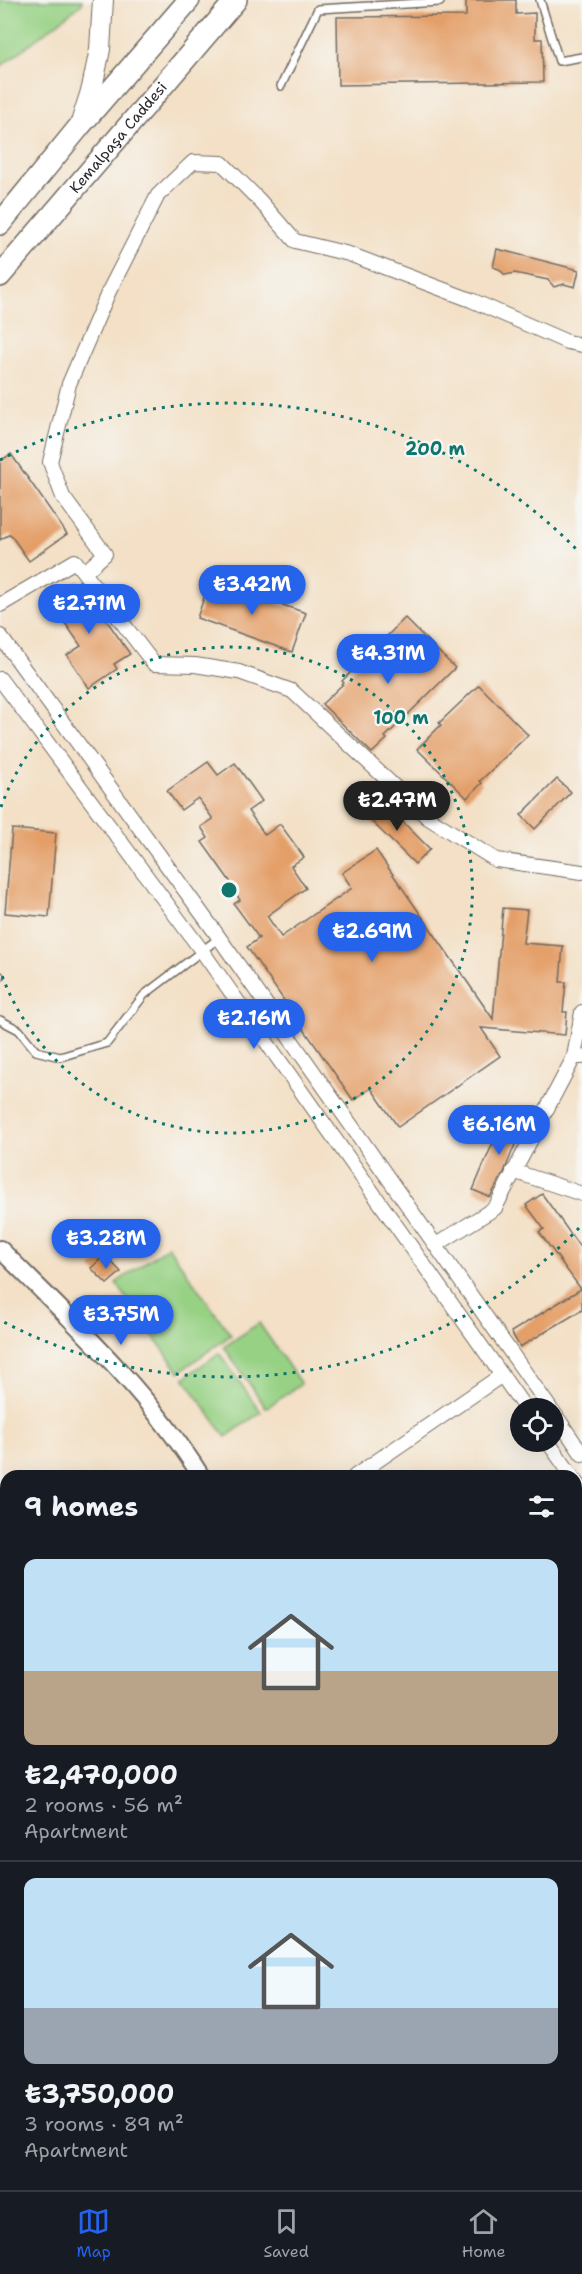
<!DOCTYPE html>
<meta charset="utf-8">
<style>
body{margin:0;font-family:"Shantell Sans",sans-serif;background:#242831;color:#f1f3f6;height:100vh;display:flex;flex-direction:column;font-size:22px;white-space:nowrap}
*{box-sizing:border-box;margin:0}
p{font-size:20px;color:#9ea1a6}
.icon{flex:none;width:33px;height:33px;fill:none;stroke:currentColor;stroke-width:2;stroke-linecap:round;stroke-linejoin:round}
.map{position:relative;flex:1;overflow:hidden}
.panel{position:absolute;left:0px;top:1470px;width:582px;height:720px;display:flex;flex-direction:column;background:#171b24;border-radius:18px 18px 0 0;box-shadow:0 6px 24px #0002}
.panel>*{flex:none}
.controls{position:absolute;left:510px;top:1398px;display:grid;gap:12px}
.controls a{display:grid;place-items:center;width:54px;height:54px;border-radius:50%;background:#171b24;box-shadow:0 6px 24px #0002;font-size:30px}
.price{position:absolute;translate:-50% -51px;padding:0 14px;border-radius:21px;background:#2563eb;color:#fff;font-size:20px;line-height:39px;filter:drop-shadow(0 2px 3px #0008)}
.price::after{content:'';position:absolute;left:50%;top:36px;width:18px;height:14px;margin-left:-9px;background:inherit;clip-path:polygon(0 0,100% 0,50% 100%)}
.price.current{background:#222;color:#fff}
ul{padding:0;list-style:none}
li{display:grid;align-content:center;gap:12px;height:318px;padding:0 24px}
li+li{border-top:2px solid #363941}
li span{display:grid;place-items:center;height:186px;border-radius:12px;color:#555}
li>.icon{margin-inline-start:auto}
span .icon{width:108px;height:108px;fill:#fffc;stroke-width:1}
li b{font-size:26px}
h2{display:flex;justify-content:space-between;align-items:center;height:72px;padding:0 24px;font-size:26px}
.tabs{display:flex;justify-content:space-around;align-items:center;height:84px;border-top:2px solid #363941;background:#171b24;font-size:16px;color:#9ea1a6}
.tabs a{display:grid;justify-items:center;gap:3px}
.tabs .current{color:#2563eb}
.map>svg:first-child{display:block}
.green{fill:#97d184;stroke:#617e58;stroke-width:1.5}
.building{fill:#e49f68}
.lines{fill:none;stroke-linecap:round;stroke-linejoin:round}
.service-casing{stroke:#716a61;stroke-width:10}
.minor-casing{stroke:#716a61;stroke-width:16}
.tertiary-casing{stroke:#716a61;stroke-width:20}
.secondary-casing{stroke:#716a61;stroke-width:22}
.primary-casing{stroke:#716a61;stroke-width:24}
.service{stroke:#fff;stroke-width:7}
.minor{stroke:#fff;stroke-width:14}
.tertiary{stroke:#fff;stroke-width:16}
.secondary{stroke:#fff;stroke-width:20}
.primary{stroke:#fff;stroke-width:21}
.ring{fill:none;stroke:#0f766e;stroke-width:3;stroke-dasharray:3 6}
.labels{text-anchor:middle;stroke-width:4.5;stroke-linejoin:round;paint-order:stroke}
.street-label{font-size:15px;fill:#2b2b2b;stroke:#f6f6f2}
.centre{fill:#0f766e;stroke:#f6f6f2;stroke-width:3}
.ring-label{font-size:18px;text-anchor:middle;font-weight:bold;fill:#0f766e;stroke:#f6f6f2;stroke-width:4.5;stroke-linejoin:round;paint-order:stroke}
</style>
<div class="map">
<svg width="582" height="2190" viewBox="0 0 582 2190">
<rect width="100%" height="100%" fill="#f6f6f2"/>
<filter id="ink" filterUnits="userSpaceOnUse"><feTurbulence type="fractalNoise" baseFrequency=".0167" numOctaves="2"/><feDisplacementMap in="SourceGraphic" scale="12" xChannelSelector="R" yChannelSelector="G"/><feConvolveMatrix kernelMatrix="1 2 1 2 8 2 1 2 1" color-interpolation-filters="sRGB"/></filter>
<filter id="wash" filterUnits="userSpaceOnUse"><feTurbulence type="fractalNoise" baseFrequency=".008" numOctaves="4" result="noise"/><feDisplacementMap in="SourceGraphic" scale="24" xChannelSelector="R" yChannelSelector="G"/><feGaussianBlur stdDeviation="1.35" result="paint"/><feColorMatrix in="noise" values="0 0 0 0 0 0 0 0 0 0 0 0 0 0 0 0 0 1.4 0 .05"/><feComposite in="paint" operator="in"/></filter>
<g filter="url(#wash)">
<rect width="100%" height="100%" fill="#f3e0c6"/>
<path class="green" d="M 0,0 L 82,0 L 82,4 L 0,67 Z
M 168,1246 L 231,1335 L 179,1372 L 116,1283 Z
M 259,1323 L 301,1384 L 266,1408 L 224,1347 Z
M 219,1353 L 261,1412 L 226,1437 L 184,1378 Z"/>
<g id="blocks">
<path class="building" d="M 466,0 L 516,0 L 516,14 L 535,13 L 535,39 L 542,39 L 543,82 L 338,85 L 337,17 L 466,16 Z
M 497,249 L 579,270 L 575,287 L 564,284 L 554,287 L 548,280 L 515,273 L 505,275 L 499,269 L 493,267 Z
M 11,454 L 67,534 L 29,561 L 10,534 L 0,540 L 0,461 Z
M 210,580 L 306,613 L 292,652 L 197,618 Z
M 79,581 L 130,654 L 114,664 L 117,669 L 89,688 L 67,655 L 81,646 L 50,601 Z
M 405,618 L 455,668 L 385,737 L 387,739 L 372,753 L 322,704 L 344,683 L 342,681 Z
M 479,685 L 528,735 L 480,781 L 482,783 L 467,798 L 417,749 L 441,725 L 439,723 Z
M 208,762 L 218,775 L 235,763 L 262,801 L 248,811 L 265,835 L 280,824 L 304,857 L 291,866 L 306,888 L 267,916 L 281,937 L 352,888 L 342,873 L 376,850 L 493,1019 L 503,908 L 527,910 L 523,943 L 563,946 L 560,982 L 566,982 L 563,1012 L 567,1012 L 565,1035 L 481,1028 L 500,1056 L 398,1127 L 371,1088 L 353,1100 L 247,947 L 259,938 L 234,904 L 240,900 L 235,892 L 237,891 L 202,842 L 208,838 L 201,827 L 213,819 L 198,798 L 181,810 L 167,791 Z
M 557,779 L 571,792 L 535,829 L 521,815 Z
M 380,799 L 430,849 L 415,864 L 365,815 Z
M 12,829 L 56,833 L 49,917 L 5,913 Z
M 505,1114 L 524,1122 L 504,1172 L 490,1197 L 473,1190 Z
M 542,1194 L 582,1250 L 582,1310 L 520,1347 L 511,1332 L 581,1289 L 539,1232 L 544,1229 L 526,1205 Z
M 105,1255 L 121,1272 L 107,1284 L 91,1268 Z"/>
</g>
</g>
<g filter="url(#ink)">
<use href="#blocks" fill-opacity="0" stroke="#716a61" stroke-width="1.5"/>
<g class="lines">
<defs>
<path id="service" d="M 540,0 L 559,61 L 582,57
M 281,86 L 318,9 L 440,2 L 440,0
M 0,976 L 0,977
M 0,1020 L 19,1030 L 36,1051 L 60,1057 L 107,1043 L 144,995 L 219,938"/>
<path id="minor" d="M 85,572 L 105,554 L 63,497 L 50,462 L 69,384 L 109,291 L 158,195 L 193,162 L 222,163 L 260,201 L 295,241 L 349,254 L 471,300 L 567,342 L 582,345
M 0,605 L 75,561 L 154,664 L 195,665 L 239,672 L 292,691 L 427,817 L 496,860 L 582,872
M 0,636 L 213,929 L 550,1408
M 0,679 L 202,951 L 525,1408
M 574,1057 L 582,1012
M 513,1171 L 582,1194
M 436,1245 L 495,1208 L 574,1057 L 582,1057
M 554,1413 L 582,1454
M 548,1442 L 572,1476
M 355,1476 L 502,1375
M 576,1481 L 582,1490
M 576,1923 L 582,1919"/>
<path id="tertiary" d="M 0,1249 C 71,1320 147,1390 201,1476
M 576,2018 L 582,2022"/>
<path id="secondary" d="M 80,126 L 92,88 L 100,49 L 103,0"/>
<g id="primary">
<path d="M 0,224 L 79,127 L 189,0"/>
<path id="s1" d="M 0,276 L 236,0"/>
</g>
</defs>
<use href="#service" class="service-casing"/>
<use href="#minor" class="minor-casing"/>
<use href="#tertiary" class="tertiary-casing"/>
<use href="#secondary" class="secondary-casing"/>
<use href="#primary" class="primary-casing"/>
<use href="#service" class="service"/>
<use href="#minor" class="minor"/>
<use href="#tertiary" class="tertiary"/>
<use href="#secondary" class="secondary"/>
<use href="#primary" class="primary"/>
</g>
</g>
<g class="ring">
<path d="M1 807A243 243 0 1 1 1 973"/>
<path d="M579 1228A487 487 0 0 1 0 1320M0 460A487 487 0 0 1 579 552"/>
</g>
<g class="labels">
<g class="street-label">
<text dy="5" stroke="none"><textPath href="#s1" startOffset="182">Kemalpaşa Caddesi</textPath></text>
</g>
</g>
<circle cx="229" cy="890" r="9" class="centre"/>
<g class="ring-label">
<text x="435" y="455">200 m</text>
<text x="401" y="724">100 m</text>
</g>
</svg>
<div class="controls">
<a><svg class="icon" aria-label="locate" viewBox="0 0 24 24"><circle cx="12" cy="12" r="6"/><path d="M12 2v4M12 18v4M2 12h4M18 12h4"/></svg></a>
</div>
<b class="price" style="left:252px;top:616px">₺3.42M</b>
<b class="price" style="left:89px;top:635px">₺2.71M</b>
<b class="price" style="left:388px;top:685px">₺4.31M</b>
<b class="price current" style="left:397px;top:832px">₺2.47M</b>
<b class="price" style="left:372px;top:963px">₺2.69M</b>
<b class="price" style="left:254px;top:1050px">₺2.16M</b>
<b class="price" style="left:499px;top:1156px">₺6.16M</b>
<b class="price" style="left:106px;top:1270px">₺3.28M</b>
<b class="price" style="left:121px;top:1346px">₺3.75M</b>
<section class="panel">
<h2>9 homes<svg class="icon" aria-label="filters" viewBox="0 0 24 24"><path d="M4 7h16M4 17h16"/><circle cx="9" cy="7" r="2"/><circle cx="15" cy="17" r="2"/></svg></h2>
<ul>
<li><span style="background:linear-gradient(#bfe0f5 60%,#b9a48a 0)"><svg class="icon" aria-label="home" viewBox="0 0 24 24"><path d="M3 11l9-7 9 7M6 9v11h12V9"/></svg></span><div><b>₺2,470,000</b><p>2 rooms · 56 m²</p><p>Apartment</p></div></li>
<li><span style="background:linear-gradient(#bfe0f5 70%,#9aa5b1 0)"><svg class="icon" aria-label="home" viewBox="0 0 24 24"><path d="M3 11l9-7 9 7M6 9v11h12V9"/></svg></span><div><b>₺3,750,000</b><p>3 rooms · 89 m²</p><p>Apartment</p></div></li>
</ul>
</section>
</div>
<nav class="tabs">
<a class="current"><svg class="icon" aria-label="map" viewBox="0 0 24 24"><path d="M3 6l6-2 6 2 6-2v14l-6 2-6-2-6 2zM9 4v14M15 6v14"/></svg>Map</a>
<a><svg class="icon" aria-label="saved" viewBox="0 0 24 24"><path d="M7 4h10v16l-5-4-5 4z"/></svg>Saved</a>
<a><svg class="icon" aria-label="home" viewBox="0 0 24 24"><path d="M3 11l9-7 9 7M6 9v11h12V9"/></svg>Home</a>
</nav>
